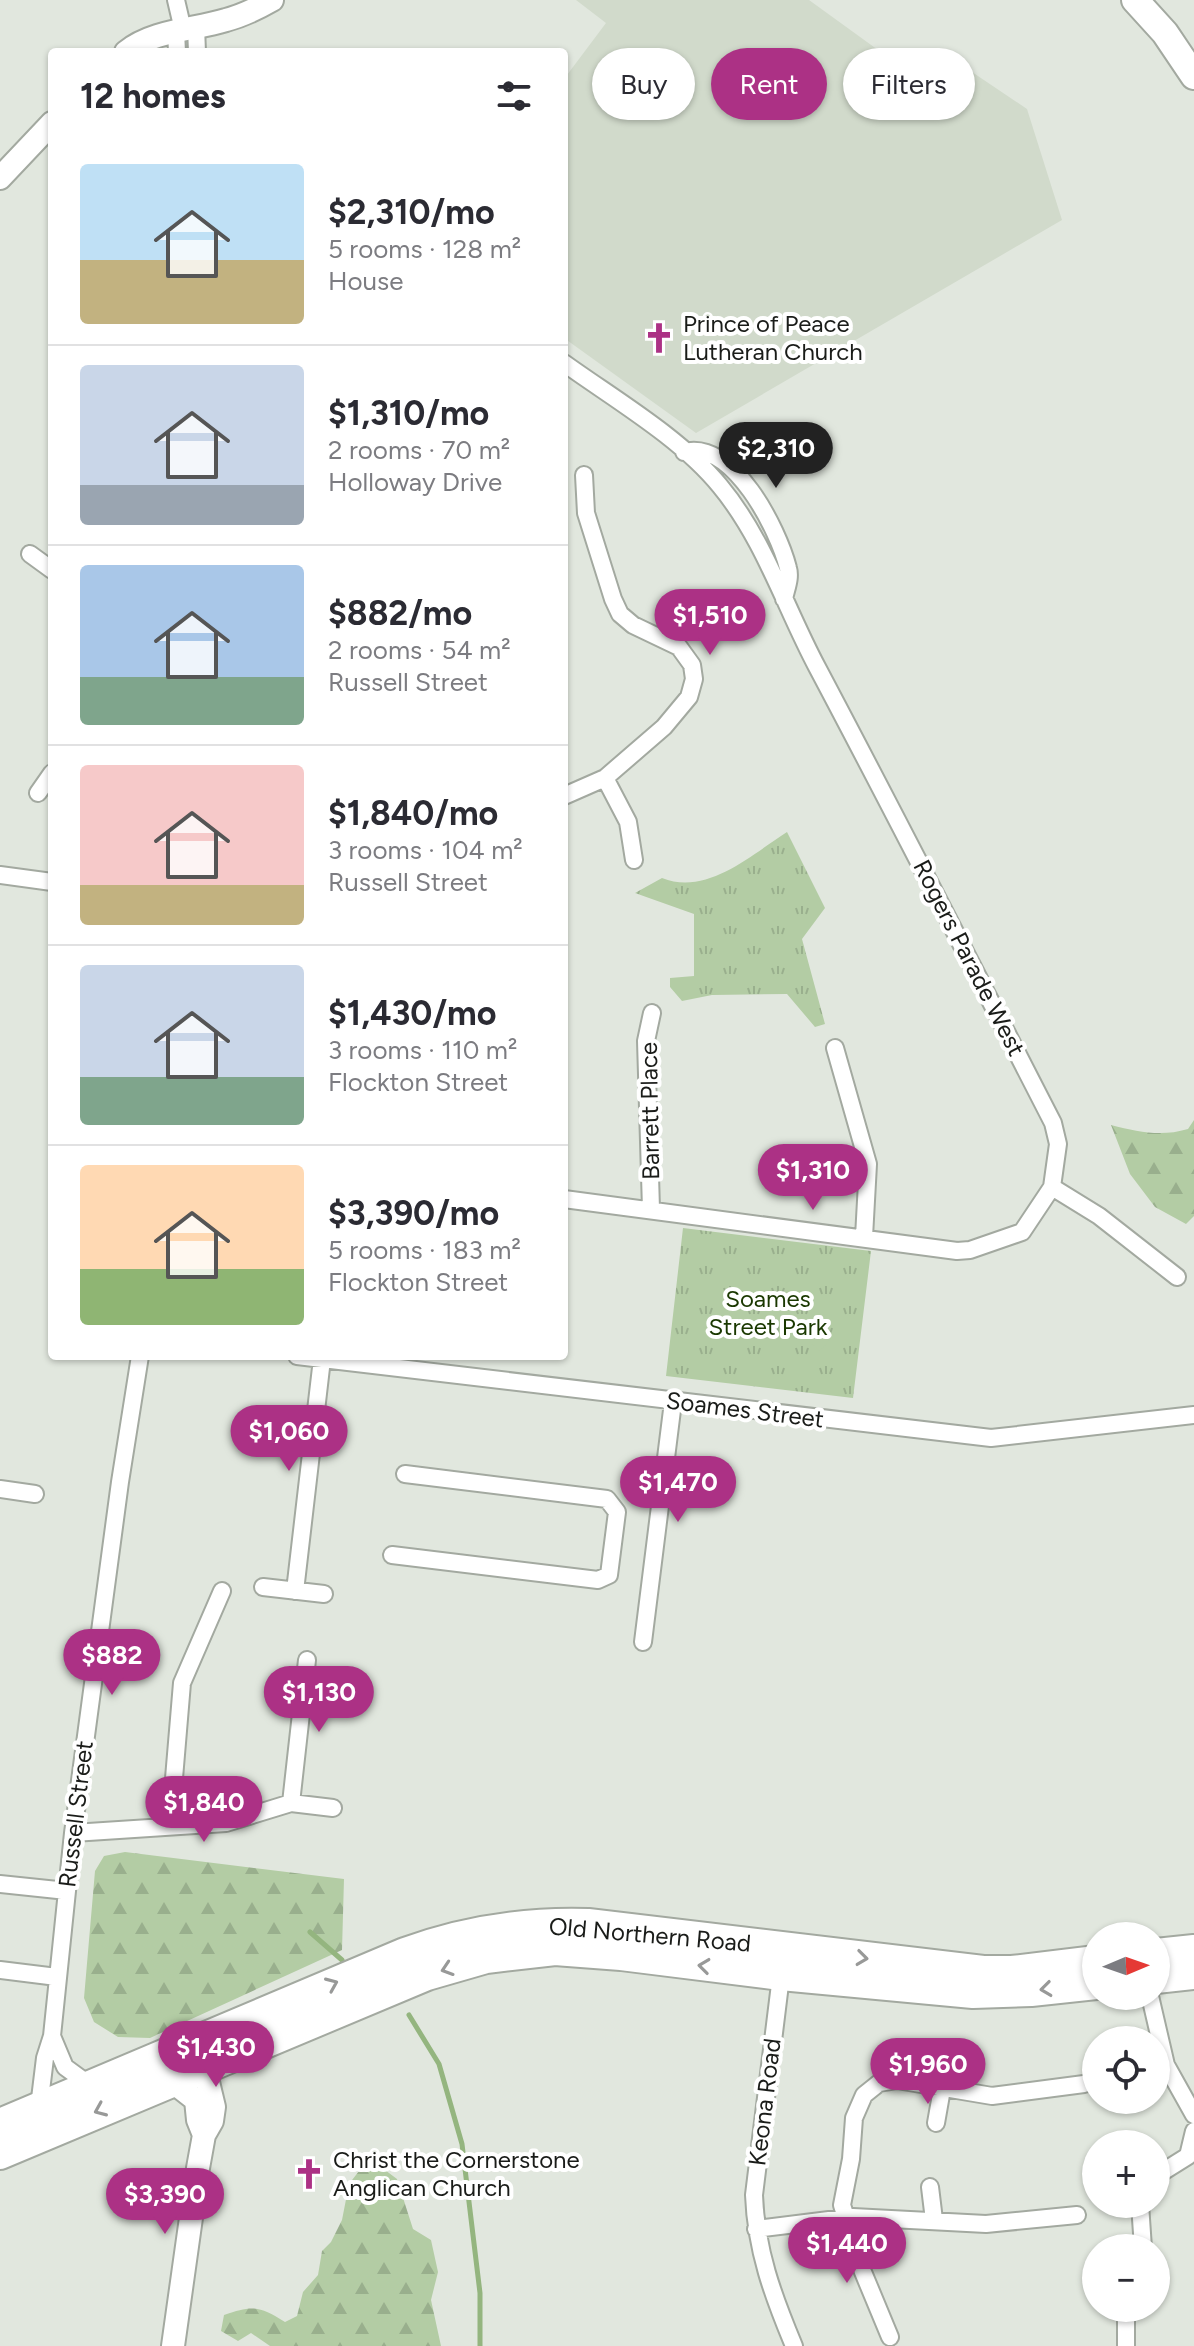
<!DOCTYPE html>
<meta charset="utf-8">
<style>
body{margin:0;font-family:Figtree,sans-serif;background:#f7f7f7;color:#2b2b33;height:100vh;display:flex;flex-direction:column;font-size:30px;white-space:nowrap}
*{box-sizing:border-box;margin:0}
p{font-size:26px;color:#7c7c81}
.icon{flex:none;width:44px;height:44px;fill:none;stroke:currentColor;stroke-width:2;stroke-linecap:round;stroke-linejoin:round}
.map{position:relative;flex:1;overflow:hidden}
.drawer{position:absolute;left:48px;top:48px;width:520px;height:1312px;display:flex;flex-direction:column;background:#fff;border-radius:8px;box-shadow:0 2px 6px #0004}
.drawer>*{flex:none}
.hud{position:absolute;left:592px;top:48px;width:482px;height:72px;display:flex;gap:16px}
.needle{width:52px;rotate:88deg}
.fabs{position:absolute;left:1082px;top:1922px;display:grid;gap:16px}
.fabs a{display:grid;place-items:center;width:88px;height:88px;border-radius:50%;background:#fff;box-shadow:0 2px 6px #0004;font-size:40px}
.price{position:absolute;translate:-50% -68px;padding:0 18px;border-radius:28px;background:#ac3185;color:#fff;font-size:26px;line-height:52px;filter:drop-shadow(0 2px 4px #0008)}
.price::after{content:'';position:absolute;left:50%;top:48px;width:24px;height:18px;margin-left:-12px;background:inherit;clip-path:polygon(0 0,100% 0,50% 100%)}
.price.active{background:#222;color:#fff}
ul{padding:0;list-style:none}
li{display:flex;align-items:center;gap:24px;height:200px;padding:0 32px}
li+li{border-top:2px solid #e1e1e2}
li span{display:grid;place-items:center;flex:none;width:224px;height:160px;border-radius:8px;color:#555}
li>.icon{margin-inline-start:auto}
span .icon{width:96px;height:96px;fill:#fffc;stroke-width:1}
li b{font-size:34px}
h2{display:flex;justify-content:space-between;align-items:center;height:96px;padding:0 32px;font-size:34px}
.pill{padding:0 28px;border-radius:36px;background:#fff;box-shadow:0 2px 6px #0004;font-size:28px;line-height:72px}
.pill.active{background:#ac3185;color:#fff}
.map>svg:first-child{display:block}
.built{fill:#d1dacb}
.forest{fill:url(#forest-firs)}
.park{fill:url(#park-tufts)}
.pitch{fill:#b3cca4}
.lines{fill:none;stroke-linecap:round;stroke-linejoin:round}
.stream{stroke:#94b57f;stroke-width:5}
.street-casing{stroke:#a3a9a0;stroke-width:20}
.secondary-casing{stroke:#a3a9a0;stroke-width:26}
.primary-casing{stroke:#a3a9a0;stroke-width:30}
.highway-casing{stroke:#a3a9a0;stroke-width:34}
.street{stroke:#fff;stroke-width:16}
.secondary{stroke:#fff;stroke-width:22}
.primary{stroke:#fff;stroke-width:26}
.highway{stroke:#fff;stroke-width:30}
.oneway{stroke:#989998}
.labels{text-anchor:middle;stroke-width:8;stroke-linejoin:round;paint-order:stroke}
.poi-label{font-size:24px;fill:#1a1c19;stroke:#fff;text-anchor:start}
.street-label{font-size:24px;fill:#1a1c19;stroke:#fff}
.park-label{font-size:24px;fill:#1a3800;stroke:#fff}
</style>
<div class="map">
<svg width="1194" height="2346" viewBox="0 0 1194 2346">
<defs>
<pattern id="forest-firs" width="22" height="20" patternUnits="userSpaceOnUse" patternTransform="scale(2)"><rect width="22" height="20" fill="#b3cca4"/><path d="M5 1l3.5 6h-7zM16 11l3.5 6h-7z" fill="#99af8d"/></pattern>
<pattern id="park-tufts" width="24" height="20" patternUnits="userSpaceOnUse" patternTransform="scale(2)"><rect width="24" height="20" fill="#b3cca4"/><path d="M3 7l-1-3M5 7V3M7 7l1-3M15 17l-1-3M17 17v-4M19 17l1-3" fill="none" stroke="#99af8d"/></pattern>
</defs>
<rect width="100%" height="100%" fill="#e1e7de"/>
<path class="built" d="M 576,0 L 809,0 L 925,84 L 972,72 L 1027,109 L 1062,220 L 696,433 L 564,338 L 564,79 L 606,23 Z"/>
<path class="forest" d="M 1194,1120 L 1194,1216 L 1186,1224 L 1155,1207 L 1130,1174 L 1111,1125 C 1139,1132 1161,1137 1188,1129 Z
M 125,1852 L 344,1879 L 342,1950 L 150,2038 L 118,2037 L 94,2022 L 84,1998 L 95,1871 L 104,1856 Z
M 369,2158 L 397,2179 L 413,2229 L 431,2240 L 438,2272 L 431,2300 L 441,2346 L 270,2346 L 251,2333 L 238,2341 L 221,2331 L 224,2315 C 253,2305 259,2306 285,2322 L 297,2316 L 303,2292 L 318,2275 L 322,2251 L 331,2242 L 342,2220 L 349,2184 Z"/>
<path class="park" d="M 787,832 L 825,908 L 802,939 L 825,1024 L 815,1027 L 787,994 L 712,995 L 682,1001 L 670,987 L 670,978 L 694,976 L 694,914 L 635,893 L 662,878 C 707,896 751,855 787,832 Z
M 683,1228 L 871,1251 L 853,1398 L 666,1376 Z"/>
<path class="pitch" d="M 820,1323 L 834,1335 L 820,1351 L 806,1339 Z"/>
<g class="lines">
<path class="stream" d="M 310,1932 L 342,1960
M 409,2015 L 439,2064 L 462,2144 L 480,2293 L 480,2346"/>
<defs>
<path id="street" d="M 176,0 L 183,30
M 196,27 L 197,52
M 176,32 L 177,52
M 564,363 C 614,399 681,438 720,486 C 764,539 785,607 817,667 C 897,818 975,971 1053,1123 L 1058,1144 L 1052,1187 L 1099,1216 L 1177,1277
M 684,452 C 733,439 778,529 788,568 C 791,578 786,589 784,599
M 30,554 L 52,570
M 605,778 L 628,822 L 634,860
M 38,793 L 52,773
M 564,796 L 605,778 L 664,727 L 689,697 L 694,679 L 692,665 L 679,647 L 633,625 L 620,614 L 613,599 L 586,513 L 584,475
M 0,875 L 52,882
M 835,1048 L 868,1164 L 864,1237
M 564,1199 L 957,1251 L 970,1250 L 1022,1232 L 1052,1187
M 651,1209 L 646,1041 L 652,1013
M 297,1356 L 991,1438 L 1194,1415
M 0,1489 L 35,1494
M 392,1555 L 598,1580 L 609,1575 L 617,1512 L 607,1499 L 405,1474
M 263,1587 L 324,1594
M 295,1591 L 322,1359
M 643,1642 L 673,1402
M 291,1803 L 307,1660
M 170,1826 L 182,1683 L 222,1591
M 73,1833 L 226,1823 L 291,1803 L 333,1808
M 0,1884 L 67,1891
M 782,1968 L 754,2195 C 756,2250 773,2296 794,2346
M 0,1970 L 57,1977
M 1150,1996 L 1166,2065 L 1194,2115
M 52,2036 L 65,2067 L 91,2086
M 39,2107 L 45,2058 L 52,2036 L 73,1833 L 120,1482 L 140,1356
M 936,2123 L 942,2089
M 1156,2176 L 1188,2156 L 1194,2131
M 930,2187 L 934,2220
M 1140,2204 L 1143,2248
M 756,2229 L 853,2217 L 986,2224 L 1077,2215
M 890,2337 L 863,2272 L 842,2205 L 851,2159 L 854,2118 L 864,2095 L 879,2083 L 897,2080 L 992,2096 L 1084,2084
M 1126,2346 L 1126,2308"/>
<path id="secondary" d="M 126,52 C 153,30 194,30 226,20 C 241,16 258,8 272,0
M 0,178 L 52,123
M 173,2082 L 196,2100 L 198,2120 L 204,2135
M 173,2346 L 198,2168 L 204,2135 L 212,2121 L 214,2107 L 208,2082 L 199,2071 L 187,2063"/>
<path id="primary" d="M 1135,0 L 1165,33 L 1194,76"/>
<path id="highway" d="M 1156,1954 L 1194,1950
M 1156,1978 L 1194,1974
M 0,2124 L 405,1953 C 465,1931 524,1922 588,1924 L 983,1971 L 1012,1971 L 1096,1961
M 0,2154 L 427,1975 L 486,1958 L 555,1950 L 621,1955 L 781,1975 L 973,1993 L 1031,1991 L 1096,1984"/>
</defs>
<use href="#street" class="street-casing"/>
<use href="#secondary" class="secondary-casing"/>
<use href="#primary" class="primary-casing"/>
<use href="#highway" class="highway-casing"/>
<use href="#street" class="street"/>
<use href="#secondary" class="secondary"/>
<use href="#primary" class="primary"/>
<use href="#highway" class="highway"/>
</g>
<defs><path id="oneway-chevron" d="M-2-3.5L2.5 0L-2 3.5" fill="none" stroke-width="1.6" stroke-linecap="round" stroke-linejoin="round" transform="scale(2)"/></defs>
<g class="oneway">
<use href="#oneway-chevron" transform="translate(862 1958) rotate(7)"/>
<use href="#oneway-chevron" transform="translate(704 1966) rotate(-173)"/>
<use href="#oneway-chevron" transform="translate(447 1969) rotate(162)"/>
<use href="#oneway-chevron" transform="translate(332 1984) rotate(-23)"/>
<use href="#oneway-chevron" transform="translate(1046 1989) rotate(173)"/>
<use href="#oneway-chevron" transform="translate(100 2110) rotate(157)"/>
</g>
<defs>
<symbol id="church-bare" viewBox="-9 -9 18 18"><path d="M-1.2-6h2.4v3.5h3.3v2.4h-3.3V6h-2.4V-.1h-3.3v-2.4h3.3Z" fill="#ac3185" stroke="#fff" stroke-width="2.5" paint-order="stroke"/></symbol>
</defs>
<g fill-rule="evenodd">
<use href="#church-bare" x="637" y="316" width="44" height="44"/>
<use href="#church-bare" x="287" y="2152" width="44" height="44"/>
</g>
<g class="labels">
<g class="poi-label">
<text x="683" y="332">Prince of Peace<tspan x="683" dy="28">Lutheran Church</tspan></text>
<text x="333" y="2168">Christ the Cornerstone<tspan x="333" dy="28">Anglican Church</tspan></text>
</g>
<g class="street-label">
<text transform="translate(969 958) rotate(63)" y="8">Rogers Parade West</text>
<text transform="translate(650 1111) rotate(-91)" y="8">Barrett Place</text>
<text transform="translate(745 1410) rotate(7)" y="8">Soames Street</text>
<text transform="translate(76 1814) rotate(-83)" y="8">Russell Street</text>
<text transform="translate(650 1935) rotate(5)" y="8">Old Northern Road</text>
<text transform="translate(765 2102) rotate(-83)" y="8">Keona Road</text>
</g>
<g class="park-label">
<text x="768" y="1307">Soames<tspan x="768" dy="28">Street Park</tspan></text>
</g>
</g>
</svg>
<div class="fabs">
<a><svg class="needle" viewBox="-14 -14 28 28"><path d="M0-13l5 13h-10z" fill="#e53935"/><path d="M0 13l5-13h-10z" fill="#7c7c81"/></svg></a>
<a><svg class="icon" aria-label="locate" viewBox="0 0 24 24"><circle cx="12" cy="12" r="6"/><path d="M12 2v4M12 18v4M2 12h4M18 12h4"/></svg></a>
<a>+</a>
<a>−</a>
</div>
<b class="price active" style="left:776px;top:490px">$2,310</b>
<b class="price" style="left:710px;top:657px">$1,510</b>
<b class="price" style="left:813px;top:1212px">$1,310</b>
<b class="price" style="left:289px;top:1473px">$1,060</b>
<b class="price" style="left:678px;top:1524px">$1,470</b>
<b class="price" style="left:112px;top:1697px">$882</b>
<b class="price" style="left:319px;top:1734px">$1,130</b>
<b class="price" style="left:204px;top:1844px">$1,840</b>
<b class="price" style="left:216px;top:2089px">$1,430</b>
<b class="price" style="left:928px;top:2106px">$1,960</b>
<b class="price" style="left:165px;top:2236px">$3,390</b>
<b class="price" style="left:847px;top:2285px">$1,440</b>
<div class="hud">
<a class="pill">Buy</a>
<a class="pill active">Rent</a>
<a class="pill">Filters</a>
</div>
<section class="drawer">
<h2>12 homes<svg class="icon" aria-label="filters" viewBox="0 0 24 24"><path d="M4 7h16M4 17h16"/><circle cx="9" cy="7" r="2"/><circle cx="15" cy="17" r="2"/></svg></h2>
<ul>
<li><span style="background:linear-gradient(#bfe0f5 60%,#c2b280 0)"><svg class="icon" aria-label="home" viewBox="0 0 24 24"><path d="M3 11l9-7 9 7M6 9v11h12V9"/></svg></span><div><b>$2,310/mo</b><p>5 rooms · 128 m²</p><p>House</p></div></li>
<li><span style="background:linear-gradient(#c9d6e8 75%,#9aa5b1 0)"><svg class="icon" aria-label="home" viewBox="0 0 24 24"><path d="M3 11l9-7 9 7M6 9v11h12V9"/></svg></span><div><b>$1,310/mo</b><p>2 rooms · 70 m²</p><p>Holloway Drive</p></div></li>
<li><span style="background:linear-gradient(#a9c7e8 70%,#7fa58c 0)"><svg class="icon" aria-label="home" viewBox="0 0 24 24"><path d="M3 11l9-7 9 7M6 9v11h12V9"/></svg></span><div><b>$882/mo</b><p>2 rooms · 54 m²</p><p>Russell Street</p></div></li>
<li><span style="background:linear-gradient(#f6c9c9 75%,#c2b280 0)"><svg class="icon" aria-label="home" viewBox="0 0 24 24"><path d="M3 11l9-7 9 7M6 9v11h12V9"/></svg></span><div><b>$1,840/mo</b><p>3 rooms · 104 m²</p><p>Russell Street</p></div></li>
<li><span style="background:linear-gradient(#c9d6e8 70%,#7fa58c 0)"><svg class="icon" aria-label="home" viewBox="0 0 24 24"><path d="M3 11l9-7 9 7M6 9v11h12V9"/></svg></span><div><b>$1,430/mo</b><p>3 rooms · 110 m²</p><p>Flockton Street</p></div></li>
<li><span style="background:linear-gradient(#ffd9b3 65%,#8fb573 0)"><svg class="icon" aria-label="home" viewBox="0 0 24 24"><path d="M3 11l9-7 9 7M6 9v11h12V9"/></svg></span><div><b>$3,390/mo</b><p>5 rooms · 183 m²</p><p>Flockton Street</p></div></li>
</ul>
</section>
</div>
